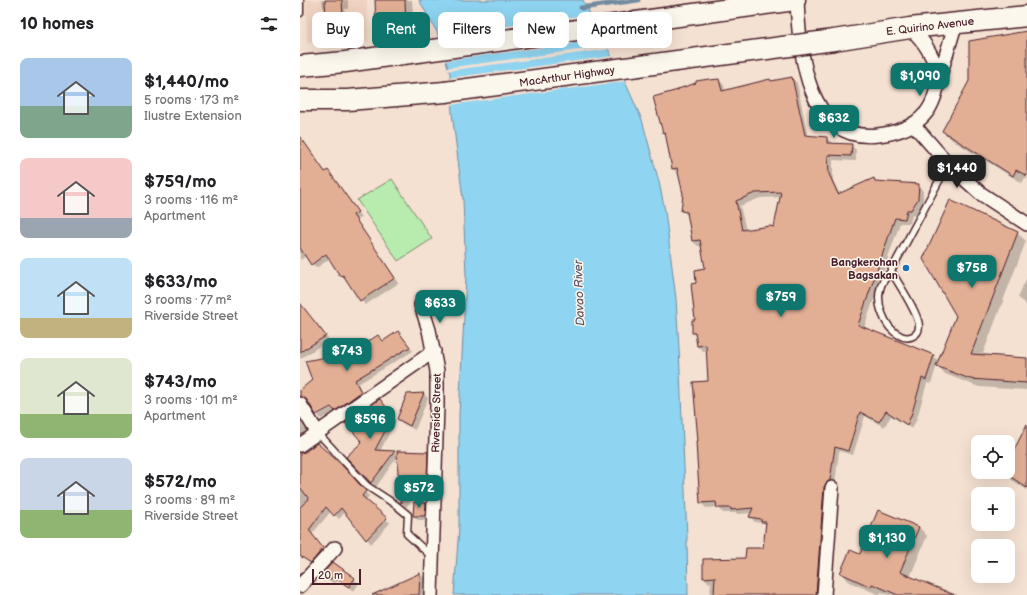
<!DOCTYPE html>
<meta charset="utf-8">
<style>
body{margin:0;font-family:"Balsamiq Sans",sans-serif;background:#f6f6f6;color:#202124;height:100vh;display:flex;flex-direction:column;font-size:15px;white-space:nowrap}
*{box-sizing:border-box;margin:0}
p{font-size:13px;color:#757577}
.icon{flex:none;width:22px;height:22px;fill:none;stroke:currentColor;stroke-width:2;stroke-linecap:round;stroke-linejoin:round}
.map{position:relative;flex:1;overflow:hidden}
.panel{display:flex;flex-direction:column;background:#fff;width:300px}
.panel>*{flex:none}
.top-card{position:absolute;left:12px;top:12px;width:380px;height:36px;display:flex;gap:8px}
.fabs{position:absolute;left:671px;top:435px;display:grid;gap:8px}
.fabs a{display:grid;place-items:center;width:44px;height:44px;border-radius:8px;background:#fff;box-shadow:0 4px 16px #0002;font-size:20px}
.scale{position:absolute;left:12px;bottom:10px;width:49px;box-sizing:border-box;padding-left:4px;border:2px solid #4a1f2b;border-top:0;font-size:11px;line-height:14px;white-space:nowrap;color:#4a1f2b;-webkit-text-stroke:3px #fbf7ec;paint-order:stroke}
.price{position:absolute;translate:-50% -34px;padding:0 9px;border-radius:8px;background:#0f766e;color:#fff;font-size:13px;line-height:26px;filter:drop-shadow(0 1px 2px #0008)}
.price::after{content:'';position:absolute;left:50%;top:24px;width:12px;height:9px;margin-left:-6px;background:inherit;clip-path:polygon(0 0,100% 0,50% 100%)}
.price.selected{background:#222;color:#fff}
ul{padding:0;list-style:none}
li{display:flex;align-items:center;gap:12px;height:100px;padding:0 20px}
li span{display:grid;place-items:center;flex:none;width:112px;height:80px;border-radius:8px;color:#555}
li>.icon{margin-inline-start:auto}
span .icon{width:48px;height:48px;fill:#fffc;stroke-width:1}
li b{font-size:17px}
h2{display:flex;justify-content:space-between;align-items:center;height:48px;padding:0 20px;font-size:17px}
.chip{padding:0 14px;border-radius:8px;background:#fff;box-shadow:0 4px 16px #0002;font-size:14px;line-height:36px}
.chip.selected{background:#0f766e;color:#fff}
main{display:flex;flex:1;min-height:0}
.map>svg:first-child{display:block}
.built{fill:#efd2c0}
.green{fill:#b7ecae;stroke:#80866c}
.water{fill:#8fd4f1;stroke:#738ca2}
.pier{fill:#f4e1d2}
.shadow{fill:#0003;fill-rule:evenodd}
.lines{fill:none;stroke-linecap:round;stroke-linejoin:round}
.stream{stroke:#738ca2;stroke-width:5}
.building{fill:#e2af95;stroke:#4a1f2b;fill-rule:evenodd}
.lane-casing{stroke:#4a1f2b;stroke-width:9}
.street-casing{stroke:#4a1f2b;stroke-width:16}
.primary-casing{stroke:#4a1f2b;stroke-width:23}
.lane{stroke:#fbf7ec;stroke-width:6}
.street{stroke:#fbf7ec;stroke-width:13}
.primary{stroke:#fbf7ec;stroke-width:20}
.primary-bridge-casing{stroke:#4a1f2b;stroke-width:23;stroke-linecap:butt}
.primary-bridge{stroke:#fbf7ec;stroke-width:20}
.poi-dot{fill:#1f6fb2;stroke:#fbf7ec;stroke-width:1.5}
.labels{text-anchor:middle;stroke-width:3;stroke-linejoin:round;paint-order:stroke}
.street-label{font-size:11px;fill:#4a1f2b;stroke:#fbf7ec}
.poi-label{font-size:11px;font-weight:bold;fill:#4a1f2b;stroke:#fbf7ec;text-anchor:end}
.water-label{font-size:12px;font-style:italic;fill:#5f5566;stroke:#fbf7ec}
</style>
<main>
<section class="panel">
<h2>10 homes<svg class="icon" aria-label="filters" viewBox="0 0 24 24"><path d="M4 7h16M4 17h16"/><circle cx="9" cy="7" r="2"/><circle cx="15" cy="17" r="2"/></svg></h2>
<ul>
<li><span style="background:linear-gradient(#a9c7e8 60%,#7fa58c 0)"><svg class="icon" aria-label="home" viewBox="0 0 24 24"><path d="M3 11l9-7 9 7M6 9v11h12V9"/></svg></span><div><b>$1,440/mo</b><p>5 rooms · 173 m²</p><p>Ilustre Extension</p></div></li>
<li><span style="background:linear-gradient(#f6c9c9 75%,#9aa5b1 0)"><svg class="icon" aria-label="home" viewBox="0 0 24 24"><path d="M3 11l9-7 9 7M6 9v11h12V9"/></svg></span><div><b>$759/mo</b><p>3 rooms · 116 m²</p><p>Apartment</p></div></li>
<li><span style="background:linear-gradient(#bfe0f5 75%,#c2b280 0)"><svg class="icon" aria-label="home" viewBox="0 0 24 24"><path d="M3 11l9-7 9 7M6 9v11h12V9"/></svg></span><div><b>$633/mo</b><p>3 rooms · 77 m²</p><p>Riverside Street</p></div></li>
<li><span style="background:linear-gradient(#dfe7d0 70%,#8fb573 0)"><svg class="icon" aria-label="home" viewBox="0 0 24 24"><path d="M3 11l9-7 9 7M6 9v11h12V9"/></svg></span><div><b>$743/mo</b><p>3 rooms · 101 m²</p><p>Apartment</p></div></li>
<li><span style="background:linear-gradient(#c9d6e8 65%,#8fb573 0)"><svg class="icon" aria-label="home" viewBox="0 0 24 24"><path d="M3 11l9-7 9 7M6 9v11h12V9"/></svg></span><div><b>$572/mo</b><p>3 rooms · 89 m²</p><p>Riverside Street</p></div></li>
</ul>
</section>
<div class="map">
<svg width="727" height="595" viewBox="0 0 727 595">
<rect width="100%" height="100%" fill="#f4e1d2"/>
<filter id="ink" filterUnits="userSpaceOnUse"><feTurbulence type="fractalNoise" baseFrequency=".025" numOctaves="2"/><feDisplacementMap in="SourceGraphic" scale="8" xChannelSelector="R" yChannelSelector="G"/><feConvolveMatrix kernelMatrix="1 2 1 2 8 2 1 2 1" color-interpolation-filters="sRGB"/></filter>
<g filter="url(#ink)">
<path class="built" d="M 6,0 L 67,0 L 68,41 L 7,43 Z"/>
<path class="green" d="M 92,179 L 132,239 L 98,261 L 57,200 Z"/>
<path class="water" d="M 119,0 L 283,0 L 326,84 L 342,120 L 359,182 L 365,211 L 376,299 L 379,348 L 387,538 L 388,595 L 154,595 L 159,527 L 159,415 L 166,276 L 163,199 L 152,113 L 150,74 L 137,32 Z"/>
<path class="pier" d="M 293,14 L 306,39 L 144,61 L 136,36 Z
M 309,46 L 311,49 L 146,71 L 146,68 Z
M 314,56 L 327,81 L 150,105 L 148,78 Z"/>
<path class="shadow" d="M 22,0 L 48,0 L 48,9 L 45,9 L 46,20 L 29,21 L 27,18 L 26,10 L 23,7 Z
M 76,0 L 112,0 L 114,32 L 86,34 L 77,25 Z
M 43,28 L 45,30 L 45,40 L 29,40 L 27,38 Z
M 727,32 L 727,179 L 725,178 L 722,183 L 652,140 L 644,131 Z
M 492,78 L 497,83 L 508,137 L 527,138 L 532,143 L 551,145 L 556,150 L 556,161 L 533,160 L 533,180 L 540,195 L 574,179 L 576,182 L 618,185 L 623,191 L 623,204 L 617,215 L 612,214 L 610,223 L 600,223 L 564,328 L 633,356 L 639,361 L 717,233 L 726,241 L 682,356 L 727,359 L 727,390 L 679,387 L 645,374 L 637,365 L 631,384 L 627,383 L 617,418 L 612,429 L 591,416 L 584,427 L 565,416 L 553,455 L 539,451 L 521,595 L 410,595 L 411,582 L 409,583 L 404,577 L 446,559 L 464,549 L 466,526 L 464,523 L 455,522 L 450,517 L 452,513 L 438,514 L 436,513 L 423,513 L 418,507 L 406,508 L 401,503 L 399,442 L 409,382 L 407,350 L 403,351 L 397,346 L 396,336 L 393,333 L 397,321 L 397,284 L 406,269 L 402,245 L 398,246 L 392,241 L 388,216 L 382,210 L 384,194 L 378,174 L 373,169 L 367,136 L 364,132 L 410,81 L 419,80 L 424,85 L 425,91 ZM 481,197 L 475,228 L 446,230 L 440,206 L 460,198 Z
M 0,151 L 10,151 L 26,173 L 28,171 L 32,176 L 61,217 L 56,220 L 99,283 L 65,305 L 47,279 L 45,280 L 41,276 L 30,259 L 16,268 L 6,256 L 0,260 Z
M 727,277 L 727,306 L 718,297 Z
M 0,304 L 29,340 L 0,359 Z
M 98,332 L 113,351 L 58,384 L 65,397 L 40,415 L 36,411 L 21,419 L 18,415 L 36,405 L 5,400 L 0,401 L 0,392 L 53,353 L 84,342 Z
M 124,394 L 128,398 L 115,430 L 102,423 L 98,419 L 108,395 Z
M 80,400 L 96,421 L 80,451 L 94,452 L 98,455 L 127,453 L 131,457 L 131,482 L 126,481 L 125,487 L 106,507 L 102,503 L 101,476 L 99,474 L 98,456 L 76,487 L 48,457 L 63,443 Z
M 0,419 L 10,436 L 0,443 Z
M 727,444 L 727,490 L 712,480 L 704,472 L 708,472 L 708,464 Z
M 0,457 L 39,464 L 69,496 L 66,500 L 90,523 L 71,544 L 45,512 L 39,519 L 31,511 L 12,534 L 26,553 L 15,566 L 2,557 L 0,556 Z
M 125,504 L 130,508 L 129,520 L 118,520 L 114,516 Z
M 579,511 L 619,527 L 627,536 L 610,577 L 632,587 L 633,585 L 658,595 L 588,595 L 581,592 L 580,595 L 549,582 L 541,573 L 560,556 Z
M 33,564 L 59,583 L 54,591 L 38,581 L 34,584 L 23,575 Z
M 120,574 L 124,578 L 123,595 L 91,595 L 95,585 Z"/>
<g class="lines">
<path class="stream" d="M 281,8 L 338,0"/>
</g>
<path class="building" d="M 25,0 L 42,0 L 43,18 L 26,19 Z
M 75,0 L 105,0 L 106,24 L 76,26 Z
M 43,27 L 44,38 L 26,39 L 26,28 Z
M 727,31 L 727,176 L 716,170 L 713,176 L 642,131 L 669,81 L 669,41 Z
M 492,77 L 505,135 L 527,137 L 527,143 L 552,144 L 551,156 L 528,155 L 529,174 L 538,194 L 574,178 L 575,181 L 619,184 L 618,199 L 611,210 L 607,210 L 605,219 L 595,218 L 558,325 L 634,355 L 626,380 L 622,378 L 612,413 L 607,425 L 586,411 L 579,422 L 560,412 L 548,451 L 535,447 L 530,480 L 526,483 L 524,487 L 516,595 L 414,595 L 415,577 L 403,578 L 403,559 L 445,558 L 446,548 L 463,548 L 466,522 L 461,522 L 461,519 L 449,517 L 453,508 L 431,510 L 431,508 L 417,508 L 416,502 L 400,503 L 397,459 L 396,441 L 398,441 L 393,382 L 408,381 L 406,345 L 397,346 L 395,333 L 392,333 L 392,320 L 395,320 L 391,284 L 396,283 L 395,270 L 405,268 L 400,240 L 392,241 L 387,212 L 381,211 L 383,194 L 377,168 L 372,169 L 365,132 L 363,133 L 353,97 L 378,90 L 378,89 L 396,83 L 396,81 L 409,79 L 410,80 L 419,79 L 422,91 L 470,79 L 471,81 ZM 481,192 L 474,227 L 470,226 L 442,230 L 436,201 L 455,193 Z
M 0,136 L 25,172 L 28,170 L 58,212 L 53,215 L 95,278 L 60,301 L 43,275 L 40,276 L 26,254 L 11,265 L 0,248 Z
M 650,200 L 718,232 L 671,354 L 727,358 L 727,383 L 670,379 L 636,366 L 656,316 L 623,259 Z
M 0,303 L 26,336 L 0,352 Z
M 98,331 L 110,347 L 55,380 L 61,392 L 35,411 L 31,407 L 16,415 L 7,400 L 0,396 L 0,390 L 12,380 L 5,361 L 52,352 L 78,335 L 83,341 Z
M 124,393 L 110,426 L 97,419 L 107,394 Z
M 80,399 L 93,416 L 75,450 L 95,451 L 71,483 L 46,457 L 62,442 L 45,423 Z
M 727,424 L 727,488 L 708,475 L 708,462 Z
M 17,443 L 40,463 L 66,491 L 62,496 L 87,518 L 66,540 L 41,508 L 34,516 L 26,507 L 9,530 L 23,548 L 11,563 L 0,556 L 0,507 L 9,499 L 0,487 L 0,453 L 5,452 Z
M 97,451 L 128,452 L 127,478 L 122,477 L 122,482 L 101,503 L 100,474 L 98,474 Z
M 114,502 L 126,503 L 125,516 L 113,516 Z
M 578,510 L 619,527 L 600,572 L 654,595 L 598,595 L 572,584 L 571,587 L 540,573 L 550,550 L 560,554 Z
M 33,562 L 55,578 L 49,587 L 33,577 L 29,580 L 21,575 Z
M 120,573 L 119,595 L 72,595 Z"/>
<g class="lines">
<defs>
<path id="lane" d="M 0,13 L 0,0
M 18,24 L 58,21
M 591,271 C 598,283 619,314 619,326 C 619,337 607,340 599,335 C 584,327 575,302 581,286 C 582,281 588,276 591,271 L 648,164
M 17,432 L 67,486 L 96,505 L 108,515 L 107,534 L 131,556"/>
<path id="street" d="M 497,0 C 499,51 507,144 578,135 C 595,133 614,127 625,114 C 635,103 637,86 641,72 C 646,56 651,39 656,22
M 610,28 C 626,42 634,58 640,79
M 613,124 L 648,164 L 680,193 L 727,224
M 121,305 L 129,330 L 137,371 L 137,406 L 131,595
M 0,404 L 17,432
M 0,445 L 134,351
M 0,586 L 35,548
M 524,595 L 532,488"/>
<path id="primary" d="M 534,40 L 610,28 L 727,16
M 0,66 L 45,62 L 495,0
M 0,100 L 48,100 L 145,92"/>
</defs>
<use href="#lane" class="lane-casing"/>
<use href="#street" class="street-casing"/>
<use href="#primary" class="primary-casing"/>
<use href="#lane" class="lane"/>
<use href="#street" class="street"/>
<use href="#primary" class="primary"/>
<defs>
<path id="primary-bridge" d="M 145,92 L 534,40"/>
</defs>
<use href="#primary-bridge" class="primary-bridge-casing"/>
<use href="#primary-bridge" class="primary-bridge"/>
</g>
</g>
<circle class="poi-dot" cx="606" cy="268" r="4"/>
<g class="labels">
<g class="street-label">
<text transform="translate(630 26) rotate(-7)" y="4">E. Quirino Avenue</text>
<text transform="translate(267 76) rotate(-8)" y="4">MacArthur Highway</text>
<text transform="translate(136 413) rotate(-89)" y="4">Riverside Street</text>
</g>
<g class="poi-label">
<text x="598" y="266">Bangkerohan<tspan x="598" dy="13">Bagsakan</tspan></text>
</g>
<g class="water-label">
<text transform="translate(279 293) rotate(-92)" y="4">Davao River</text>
</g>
</g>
</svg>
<div class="fabs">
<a><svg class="icon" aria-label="locate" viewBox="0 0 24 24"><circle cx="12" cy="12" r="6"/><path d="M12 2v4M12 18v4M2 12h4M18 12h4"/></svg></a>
<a>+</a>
<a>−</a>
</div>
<div class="scale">20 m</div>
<b class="price" style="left:620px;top:97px">$1,090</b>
<b class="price" style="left:534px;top:139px">$632</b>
<b class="price selected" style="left:657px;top:189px">$1,440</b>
<b class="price" style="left:672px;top:289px">$758</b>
<b class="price" style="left:481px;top:318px">$759</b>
<b class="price" style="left:140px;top:324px">$633</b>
<b class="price" style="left:47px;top:372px">$743</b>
<b class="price" style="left:70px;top:440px">$596</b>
<b class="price" style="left:119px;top:509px">$572</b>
<b class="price" style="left:587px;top:559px">$1,130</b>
<div class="top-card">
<a class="chip">Buy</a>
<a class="chip selected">Rent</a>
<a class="chip">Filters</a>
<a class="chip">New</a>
<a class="chip">Apartment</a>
</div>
</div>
</main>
